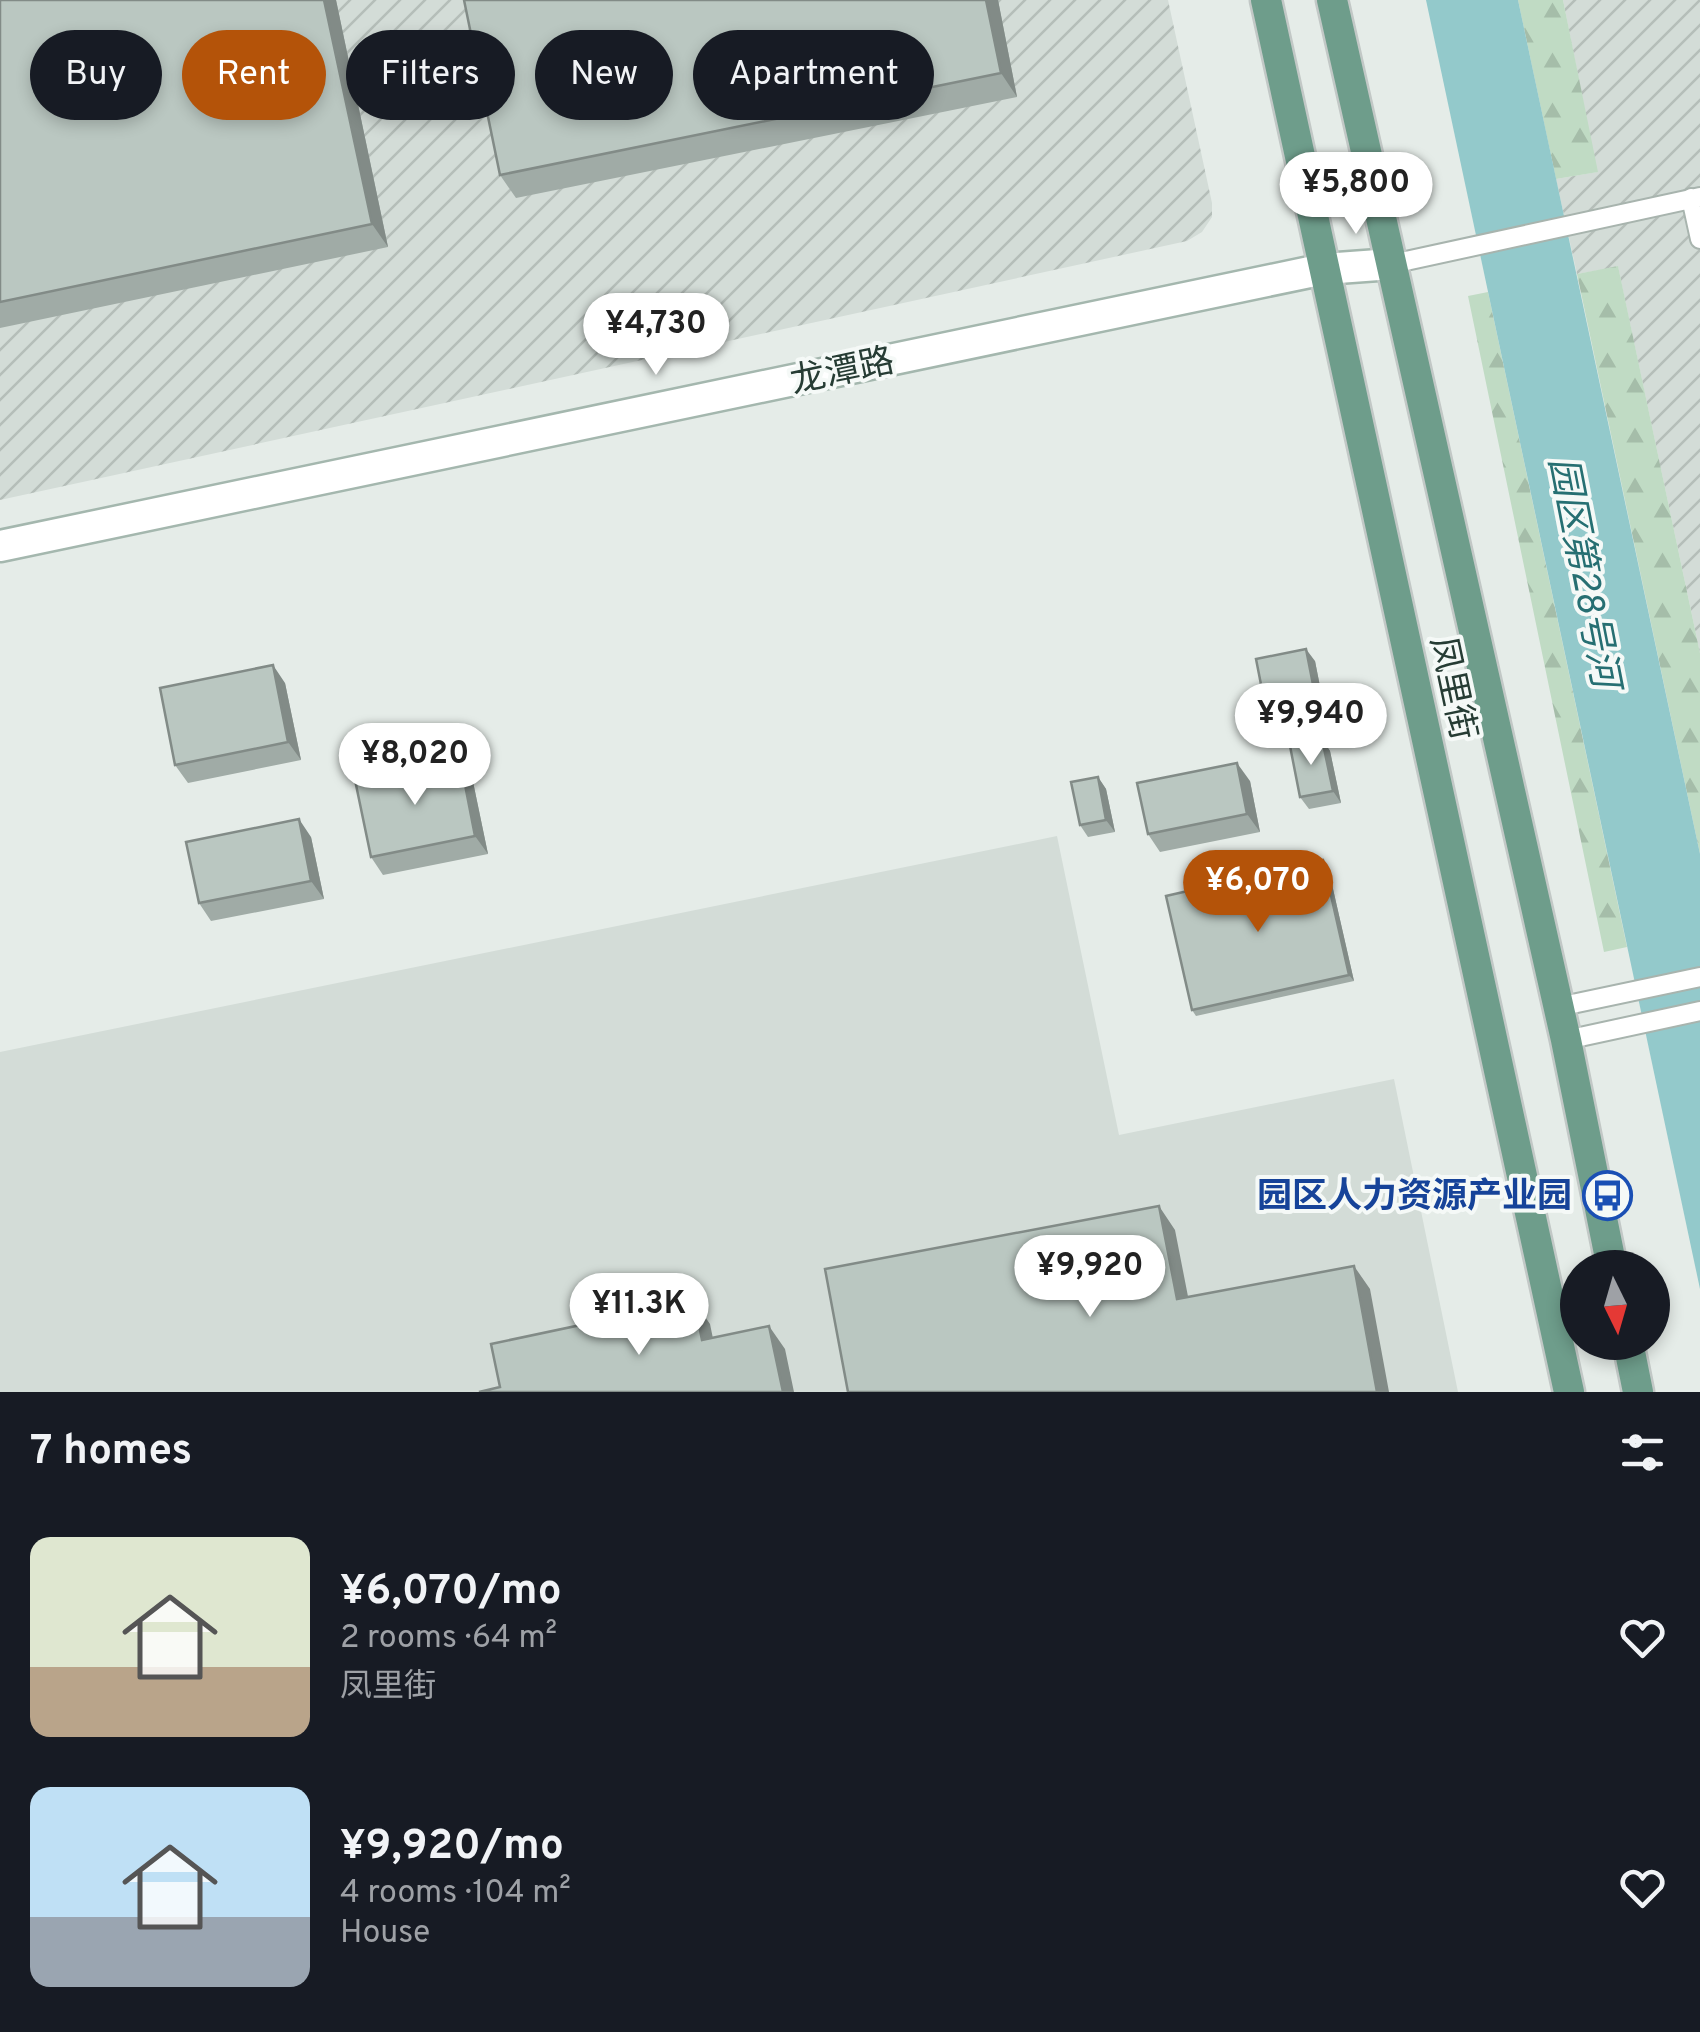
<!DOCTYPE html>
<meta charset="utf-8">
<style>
body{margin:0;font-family:Overpass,"Noto Sans SC",sans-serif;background:#20242c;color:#f1f3f6;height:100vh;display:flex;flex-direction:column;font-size:38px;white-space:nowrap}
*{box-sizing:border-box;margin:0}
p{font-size:32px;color:#9ea1a6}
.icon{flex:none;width:55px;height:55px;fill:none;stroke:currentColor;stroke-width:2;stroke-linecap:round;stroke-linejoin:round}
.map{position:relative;height:1392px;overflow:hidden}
.panel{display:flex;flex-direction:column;background:#171b24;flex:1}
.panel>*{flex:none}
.hud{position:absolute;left:30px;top:30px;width:1000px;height:90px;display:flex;gap:20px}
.needle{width:65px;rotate:175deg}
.buttons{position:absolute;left:1560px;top:1250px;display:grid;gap:20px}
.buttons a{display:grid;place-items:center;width:110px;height:110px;border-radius:50%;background:#171b24;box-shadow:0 5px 15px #0003;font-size:50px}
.price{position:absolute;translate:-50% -85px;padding:0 22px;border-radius:35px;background:#fff;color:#222;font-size:32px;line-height:65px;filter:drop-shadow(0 2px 5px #0008)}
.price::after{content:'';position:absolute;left:50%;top:60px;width:30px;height:22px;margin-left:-15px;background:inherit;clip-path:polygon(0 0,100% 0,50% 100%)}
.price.selected{background:#b45309;color:#fff}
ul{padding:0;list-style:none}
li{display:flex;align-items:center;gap:30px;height:250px;padding:0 30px}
li span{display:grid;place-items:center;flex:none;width:280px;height:200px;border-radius:20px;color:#555}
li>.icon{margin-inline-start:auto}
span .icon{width:120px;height:120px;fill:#fffc;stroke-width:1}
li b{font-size:42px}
h2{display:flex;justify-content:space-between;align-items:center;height:120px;padding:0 30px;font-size:42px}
.chip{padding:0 35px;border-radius:45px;background:#171b24;box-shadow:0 5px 15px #0003;font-size:35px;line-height:90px}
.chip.selected{background:#b45309;color:#fff}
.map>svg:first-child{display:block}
.built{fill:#d3dcd7}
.industrial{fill:url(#industrial-furrows)}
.forest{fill:url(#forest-firs)}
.water{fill:#93c9cb}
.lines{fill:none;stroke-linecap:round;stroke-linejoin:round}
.lane-casing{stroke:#a8b4ae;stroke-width:22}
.secondary-casing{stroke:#a4b7ae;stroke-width:35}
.primary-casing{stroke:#c2c8c6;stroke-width:35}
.lane{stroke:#fff;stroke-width:18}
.secondary{stroke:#fff;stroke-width:30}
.primary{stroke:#6e9d8b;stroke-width:30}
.wall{fill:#a0aba6}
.shaded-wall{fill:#828b87}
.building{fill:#bac7c1;stroke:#828b87;stroke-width:2.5}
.labels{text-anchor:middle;stroke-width:8;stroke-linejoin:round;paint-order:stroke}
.street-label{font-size:35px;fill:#263c34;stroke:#f5f9f7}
.transit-label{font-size:35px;font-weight:bold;fill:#164399;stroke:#f5f9f7;text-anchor:end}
.water-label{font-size:38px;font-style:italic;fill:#266f72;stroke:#f5f9f7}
</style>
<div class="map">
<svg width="1700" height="1392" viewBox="0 0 1700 1392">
<defs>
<pattern id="industrial-furrows" width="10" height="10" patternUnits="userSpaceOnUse" patternTransform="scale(2.5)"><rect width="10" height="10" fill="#d3dcd7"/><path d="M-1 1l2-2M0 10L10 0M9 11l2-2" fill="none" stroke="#b5beb9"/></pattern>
<pattern id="forest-firs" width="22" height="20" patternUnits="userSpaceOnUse" patternTransform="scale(2.5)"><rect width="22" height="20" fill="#c0dbc4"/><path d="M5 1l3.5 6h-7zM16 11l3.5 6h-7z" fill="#a5bda9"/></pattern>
</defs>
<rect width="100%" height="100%" fill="#e5ece8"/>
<path class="built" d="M 1057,836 L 1119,1135 L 1394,1079 L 1458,1392 L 0,1392 L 0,1052 Z"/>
<path class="industrial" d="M 0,0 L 1168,0 L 1212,203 L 1212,217 L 1202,232 L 1187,241 L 0,500 Z
M 1563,0 L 1700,0 L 1700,653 L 1618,267 L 1577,274 L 1556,179 L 1597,172 Z"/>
<path class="forest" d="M 1518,0 L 1563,0 L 1598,172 L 1556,179 Z
M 1618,266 L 1700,653 L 1700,854 L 1577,274 Z
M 1488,292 L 1627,947 L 1604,952 L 1468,296 Z"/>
<path class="water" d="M 1426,0 L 1518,0 L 1700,854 L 1700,1289 Z"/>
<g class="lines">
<defs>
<path id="lane" d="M 1691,198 L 1700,239
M 1392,264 L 1700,197
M 1558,1007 L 1700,977
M 1566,1040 L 1700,1011"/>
<path id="secondary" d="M 0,546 L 1324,269 L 1392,264"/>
<path id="primary" d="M 1266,0 L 1569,1392
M 1332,0 L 1566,1040 L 1612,1268
M 1628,1342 L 1638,1392"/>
</defs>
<use href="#lane" class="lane-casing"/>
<use href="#secondary" class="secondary-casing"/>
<use href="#primary" class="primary-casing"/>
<use href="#lane" class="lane"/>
<use href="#secondary" class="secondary"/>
<use href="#primary" class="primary"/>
</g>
<path class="wall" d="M 0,0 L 336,0 L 388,247 L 0,328 Z
M 998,0 L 1017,97 L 516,198 L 500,175 Z
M 1315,661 L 1327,722 L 1277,732 L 1268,720 Z
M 285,683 L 301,760 L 188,783 L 175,765 Z
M 1322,739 L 1330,751 L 1341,803 L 1309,809 L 1300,797 Z
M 472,777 L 488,854 L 383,875 L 371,857 Z
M 1098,777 L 1106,789 L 1115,832 L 1088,837 L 1080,825 Z
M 1250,781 L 1260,832 L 1160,852 L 1148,834 Z
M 311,837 L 324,899 L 211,921 L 199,903 Z
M 1323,860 L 1328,867 L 1354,981 L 1196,1016 L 1192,1010 Z"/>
<path class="shaded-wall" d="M 324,0 L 336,0 L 388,247 L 372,224 Z
M 986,0 L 998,0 L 1017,97 L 1001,73 Z
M 1306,649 L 1315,661 L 1327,722 L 1318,710 Z
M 273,665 L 285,683 L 301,760 L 288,742 Z
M 1322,739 L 1330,751 L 1341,803 L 1333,791 Z
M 460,759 L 472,777 L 488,854 L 475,836 Z
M 1237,763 L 1250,781 L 1260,832 L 1247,814 Z
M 1098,777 L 1106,789 L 1115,832 L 1106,820 Z
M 299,819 L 311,837 L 324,899 L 311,881 Z
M 1323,860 L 1328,867 L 1354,981 L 1349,975 Z
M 1159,1206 L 1175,1230 L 1193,1322 L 1177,1299 Z
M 1354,1266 L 1370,1289 L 1389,1392 L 1377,1392 Z
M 694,1301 L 710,1324 L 718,1363 L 702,1340 Z
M 769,1326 L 785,1349 L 794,1392 L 783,1392 Z"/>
<path class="building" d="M 0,0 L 324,0 L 372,224 L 0,302 Z
M 464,0 L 986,0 L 1001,73 L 500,175 Z
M 1306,649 L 1318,710 L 1268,720 L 1256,659 Z
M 273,665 L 288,742 L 175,765 L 160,688 Z
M 1322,739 L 1333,791 L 1300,797 L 1290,746 Z
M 460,759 L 475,836 L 371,857 L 355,780 Z
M 1237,763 L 1247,814 L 1148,834 L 1137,783 Z
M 1098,777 L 1106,820 L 1080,825 L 1071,782 Z
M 299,819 L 311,881 L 199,903 L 186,842 Z
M 1323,860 L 1349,975 L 1192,1010 L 1166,896 Z
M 1159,1206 L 1177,1299 L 1354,1266 L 1377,1392 L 848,1392 L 825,1269 Z
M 694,1301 L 702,1340 L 769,1326 L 783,1392 L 479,1392 L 500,1387 L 491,1344 Z"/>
<defs>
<symbol id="bus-ring" viewBox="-11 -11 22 22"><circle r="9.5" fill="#f5f9f7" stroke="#1a4fb4" stroke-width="1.5"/><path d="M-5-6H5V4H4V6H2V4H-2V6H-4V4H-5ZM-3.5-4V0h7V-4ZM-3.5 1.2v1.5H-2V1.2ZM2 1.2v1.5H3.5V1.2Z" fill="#1a4fb4"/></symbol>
</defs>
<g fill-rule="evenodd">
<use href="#bus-ring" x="1580" y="1168" width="55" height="55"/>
</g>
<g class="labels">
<g class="street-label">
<text transform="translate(842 370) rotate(-12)" y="12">龙潭路</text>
<text transform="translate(1454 688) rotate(78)" y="12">凤里街</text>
</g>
<g class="transit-label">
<text x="1572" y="1207">园区人力资源产业园</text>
</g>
<g class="water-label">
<text transform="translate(1585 572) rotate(79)" y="13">园区第28号河</text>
</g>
</g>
</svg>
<div class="buttons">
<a><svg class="needle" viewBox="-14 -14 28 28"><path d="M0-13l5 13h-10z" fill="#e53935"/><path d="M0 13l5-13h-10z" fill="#9ea1a6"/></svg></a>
</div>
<b class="price" style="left:1356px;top:237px">¥5,800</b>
<b class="price" style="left:656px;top:378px">¥4,730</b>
<b class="price" style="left:1311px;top:768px">¥9,940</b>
<b class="price" style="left:415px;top:808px">¥8,020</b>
<b class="price selected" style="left:1258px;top:935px">¥6,070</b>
<b class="price" style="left:1090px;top:1320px">¥9,920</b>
<b class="price" style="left:639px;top:1358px">¥11.3K</b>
<div class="hud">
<a class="chip">Buy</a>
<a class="chip selected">Rent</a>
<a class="chip">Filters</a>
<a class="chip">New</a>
<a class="chip">Apartment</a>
</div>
</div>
<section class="panel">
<h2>7 homes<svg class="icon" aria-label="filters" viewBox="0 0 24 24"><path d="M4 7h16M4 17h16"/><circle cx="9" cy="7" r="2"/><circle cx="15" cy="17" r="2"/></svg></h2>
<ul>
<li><span style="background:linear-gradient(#dfe7d0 65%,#b9a48a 0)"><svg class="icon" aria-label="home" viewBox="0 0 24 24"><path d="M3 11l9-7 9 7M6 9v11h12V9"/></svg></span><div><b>¥6,070/mo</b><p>2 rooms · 64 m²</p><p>凤里街</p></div><svg class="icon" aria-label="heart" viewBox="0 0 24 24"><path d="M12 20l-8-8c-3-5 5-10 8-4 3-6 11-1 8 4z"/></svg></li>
<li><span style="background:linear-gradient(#bfe0f5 65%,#9aa5b1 0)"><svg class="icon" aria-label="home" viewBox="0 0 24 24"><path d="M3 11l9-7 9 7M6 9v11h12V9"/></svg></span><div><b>¥9,920/mo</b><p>4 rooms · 104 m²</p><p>House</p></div><svg class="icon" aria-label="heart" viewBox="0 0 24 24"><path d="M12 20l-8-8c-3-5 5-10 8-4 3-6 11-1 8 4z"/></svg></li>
</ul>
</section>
